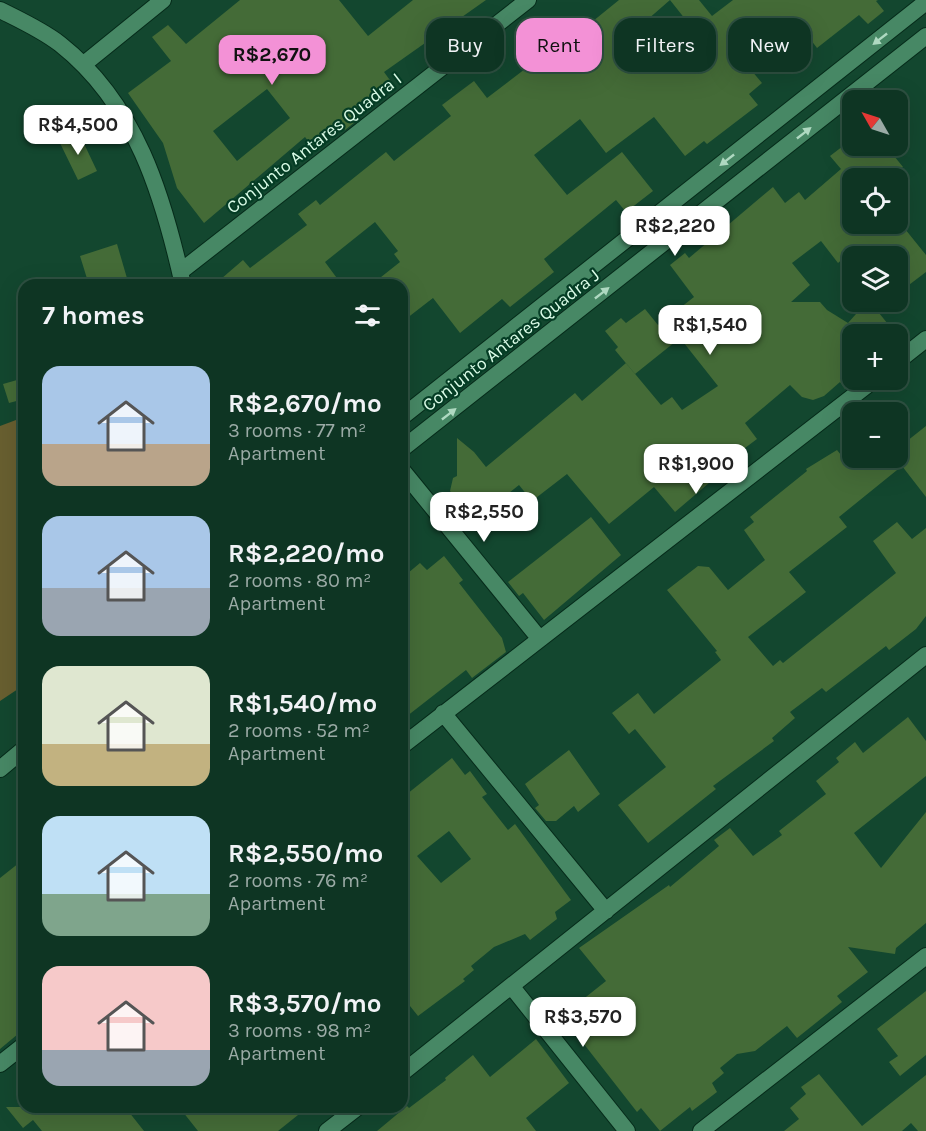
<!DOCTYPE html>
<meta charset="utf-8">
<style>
body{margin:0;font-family:Karla,sans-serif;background:#173d2b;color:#f1f3f6;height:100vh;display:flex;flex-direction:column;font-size:22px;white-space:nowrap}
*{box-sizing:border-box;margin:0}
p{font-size:20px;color:#9baba6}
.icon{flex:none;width:33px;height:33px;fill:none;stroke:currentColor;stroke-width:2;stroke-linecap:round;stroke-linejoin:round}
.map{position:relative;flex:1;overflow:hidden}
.panel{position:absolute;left:18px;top:279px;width:390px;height:834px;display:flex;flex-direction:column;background:#0e3523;border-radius:18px;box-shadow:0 6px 24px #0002,0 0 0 2px #2e5041}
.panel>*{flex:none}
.top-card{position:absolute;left:426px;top:18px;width:410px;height:54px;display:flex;gap:12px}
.needle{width:39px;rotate:309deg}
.tools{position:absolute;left:842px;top:90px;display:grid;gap:12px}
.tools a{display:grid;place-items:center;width:66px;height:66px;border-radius:12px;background:#0e3523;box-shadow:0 6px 24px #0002,0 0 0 2px #2e5041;font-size:30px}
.price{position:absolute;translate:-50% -51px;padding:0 14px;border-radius:12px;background:#fff;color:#222;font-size:20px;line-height:39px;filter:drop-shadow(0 2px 3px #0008)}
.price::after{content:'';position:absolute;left:50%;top:36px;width:18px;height:14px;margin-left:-9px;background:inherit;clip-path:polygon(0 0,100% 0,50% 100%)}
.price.selected{background:#f391d6;color:#111}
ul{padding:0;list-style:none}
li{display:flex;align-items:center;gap:18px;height:150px;padding:0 24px}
li span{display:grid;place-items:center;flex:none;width:168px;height:120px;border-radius:18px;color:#555}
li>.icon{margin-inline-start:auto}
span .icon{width:72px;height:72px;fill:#fffc;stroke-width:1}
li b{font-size:26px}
h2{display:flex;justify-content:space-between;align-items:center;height:72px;padding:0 24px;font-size:26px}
.chip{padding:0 21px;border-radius:18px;background:#0e3523;box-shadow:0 6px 24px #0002,0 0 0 2px #2e5041;font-size:21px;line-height:54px}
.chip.selected{background:#f391d6;color:#111}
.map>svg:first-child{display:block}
.green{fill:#685f30}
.building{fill:#446b37;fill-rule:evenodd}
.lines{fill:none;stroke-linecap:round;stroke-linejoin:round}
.minor-casing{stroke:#062b1a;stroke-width:18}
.minor{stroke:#478865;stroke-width:16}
.oneway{fill:#afd9c1}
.labels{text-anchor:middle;stroke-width:4.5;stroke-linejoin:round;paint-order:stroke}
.street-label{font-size:18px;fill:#dbfce8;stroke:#053d25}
</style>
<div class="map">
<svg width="926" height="1131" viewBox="0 0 926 1131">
<rect width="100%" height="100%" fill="#13472f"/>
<path class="green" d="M 24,417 L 24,685 L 0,701 L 0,426 Z"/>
<path class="building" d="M 240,0 L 339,0 L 368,36 L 413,0 L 486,0 L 384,72 L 392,83 L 356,111 L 360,118 L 345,130 L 340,123 L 312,146 L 305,137 L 204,223 L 177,188 L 163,143 L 128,93 L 171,61 L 152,37 L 168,25 L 186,44 ZM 267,89 L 290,118 L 237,161 L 213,131 Z
M 619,0 L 670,0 L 639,27 L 661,55 L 693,29 L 670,0 L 699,0 L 712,16 L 733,0 L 878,0 L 876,1 L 884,11 L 868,24 L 859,15 L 817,48 L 795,19 L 747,61 L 746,64 L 762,83 L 749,94 L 758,105 L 707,144 L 704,141 L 685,156 L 654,117 L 606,153 L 580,119 L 534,155 L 567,195 L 622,152 L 653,191 L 626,212 L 616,200 L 544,259 L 554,272 L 510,307 L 502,299 L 460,333 L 433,298 L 402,322 L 402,285 L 371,285 L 400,262 L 394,254 L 398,251 L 375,222 L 325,262 L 342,285 L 214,285 L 243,260 L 250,268 L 307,225 L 298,214 L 316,200 L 320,205 L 386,152 L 394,161 L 451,116 L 442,105 L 474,81 L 487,98 L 564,39 L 576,32 L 577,34 Z
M 78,131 L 97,171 L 78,180 L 59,141 Z
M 843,146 L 886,146 L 903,167 L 889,178 L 852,178 L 852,224 L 901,224 L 926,255 L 926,272 L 897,294 L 897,256 L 846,256 L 838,263 L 821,241 L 792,263 L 810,285 L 791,302 L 820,302 L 827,310 L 848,323 L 856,314 L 875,308 L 896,334 L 852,334 L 852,384 L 845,389 L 840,382 L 824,396 L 813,400 L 802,397 L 790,385 L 745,423 L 757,439 L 705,478 L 709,483 L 675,512 L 654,487 L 609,524 L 567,474 L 532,501 L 519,485 L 478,518 L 471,510 L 468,513 L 450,491 L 453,478 L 457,476 L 457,438 L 474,452 L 486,467 L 575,393 L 582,401 L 626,363 L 661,405 L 672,397 L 682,410 L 718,386 L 680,338 L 635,374 L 615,350 L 618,347 L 605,331 L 621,318 L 626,323 L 645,309 L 658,325 L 694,297 L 670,265 L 685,253 L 689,258 L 773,187 L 785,203 L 799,192 L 805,200 L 841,169 L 830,156 Z
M 117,244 L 129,285 L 89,285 L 80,256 Z
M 24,378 L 24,399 L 9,403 L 3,384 Z
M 926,426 L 926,497 L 902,466 L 839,517 L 847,527 L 789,572 L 806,592 L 748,637 L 773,666 L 780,660 L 783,663 L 896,573 L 873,541 L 897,522 L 912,539 L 926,528 L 926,616 L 916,629 L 889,650 L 886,646 L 826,692 L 822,688 L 790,712 L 795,718 L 772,738 L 774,741 L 713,786 L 716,789 L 648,843 L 618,805 L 666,767 L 635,729 L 629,734 L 612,713 L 638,693 L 654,714 L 721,660 L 715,652 L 717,651 L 667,590 L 698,566 L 709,567 L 728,590 L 765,560 L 744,530 L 754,522 L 750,517 L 807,471 L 806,469 L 837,450 L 845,460 L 897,458 L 897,429 L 907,441 Z
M 591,517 L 621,555 L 544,620 L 523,593 L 519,596 L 508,582 Z
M 444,556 L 463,580 L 459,583 L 502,638 L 506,652 L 472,678 L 466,670 L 402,720 L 402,578 L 420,563 L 427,570 Z
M 908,717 L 926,741 L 926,776 L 854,833 L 881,868 L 926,812 L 926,923 L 896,948 L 895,954 L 848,947 L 868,972 L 837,996 L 842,1002 L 797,1038 L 787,1026 L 755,1051 L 737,1054 L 720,1068 L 724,1073 L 712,1083 L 717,1092 L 692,1111 L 690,1107 L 660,1131 L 641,1108 L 637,1112 L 562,1016 L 606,981 L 579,948 L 669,885 L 670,887 L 719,846 L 714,840 L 730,828 L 753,856 L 782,835 L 779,831 L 826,794 L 816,781 L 839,762 L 836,758 L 855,742 L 863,753 Z
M 569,750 L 600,794 L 578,812 L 574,806 L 556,821 L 546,821 L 535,808 L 539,805 L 525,784 Z
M 452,758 L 465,775 L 470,771 L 487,794 L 482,797 L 508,830 L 515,824 L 571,900 L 555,912 L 557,919 L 530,940 L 525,934 L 494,947 L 471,966 L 474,970 L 463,979 L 465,981 L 418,1016 L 402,996 L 402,798 ZM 449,831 L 471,859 L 441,883 L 417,856 Z
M 24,859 L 24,1029 L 0,1049 L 0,878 Z
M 926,991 L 926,1055 L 900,1076 L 889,1062 L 898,1056 L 877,1029 Z
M 536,1039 L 569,1083 L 526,1118 L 536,1131 L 377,1131 L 407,1106 L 409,1108 L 446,1080 L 445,1078 L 473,1055 L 490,1077 Z
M 819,1074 L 862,1126 L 926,1075 L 926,1131 L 918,1131 L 911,1123 L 902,1131 L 784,1131 L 799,1119 L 790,1108 L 806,1094 L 801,1087 Z
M 6,1107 L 125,1107 L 144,1131 L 42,1131 L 33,1120 L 23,1128 Z
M 179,1107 L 308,1107 L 278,1131 L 198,1131 Z"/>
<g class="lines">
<defs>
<path id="minor" d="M 0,10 C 20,20 42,30 60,44 C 136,104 163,195 183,285
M 84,64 L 163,0
M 180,272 L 528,0
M 897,362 L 926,339
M 402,417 L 926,2
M 402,449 L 926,36
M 402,470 L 539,638
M 443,713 L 606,911
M 402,746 L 874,380
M 0,769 L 24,749
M 512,987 L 627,1131
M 0,1064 L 24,1045
M 402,1073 L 926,655
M 327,1131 L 358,1107
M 701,1131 L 926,956"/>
</defs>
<use href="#minor" class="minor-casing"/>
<use href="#minor" class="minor"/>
</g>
<defs><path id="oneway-solid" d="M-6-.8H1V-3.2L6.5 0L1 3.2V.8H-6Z" transform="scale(1.5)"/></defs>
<g class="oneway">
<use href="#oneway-solid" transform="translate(880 39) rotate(142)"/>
<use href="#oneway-solid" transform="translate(804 133) rotate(-38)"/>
<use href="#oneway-solid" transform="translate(727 160) rotate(142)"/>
<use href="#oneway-solid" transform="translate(602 293) rotate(-38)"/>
<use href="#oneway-solid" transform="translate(449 414) rotate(-38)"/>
</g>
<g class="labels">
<g class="street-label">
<text transform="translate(314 143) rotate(-38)" y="6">Conjunto Antares Quadra I</text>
<text transform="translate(511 340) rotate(-38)" y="6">Conjunto Antares Quadra J</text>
</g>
</g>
</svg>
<div class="tools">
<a><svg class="needle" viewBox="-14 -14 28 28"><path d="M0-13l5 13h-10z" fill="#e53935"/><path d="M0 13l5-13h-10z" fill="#9baba6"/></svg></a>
<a><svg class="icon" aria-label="locate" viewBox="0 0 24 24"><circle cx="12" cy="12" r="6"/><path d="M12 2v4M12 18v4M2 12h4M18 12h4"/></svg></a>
<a><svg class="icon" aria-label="layers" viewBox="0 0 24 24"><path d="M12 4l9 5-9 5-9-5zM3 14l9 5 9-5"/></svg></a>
<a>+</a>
<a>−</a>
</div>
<b class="price selected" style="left:272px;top:86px">R$2,670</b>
<b class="price" style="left:78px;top:156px">R$4,500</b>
<b class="price" style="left:675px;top:257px">R$2,220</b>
<b class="price" style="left:710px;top:356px">R$1,540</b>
<b class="price" style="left:696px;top:495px">R$1,900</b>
<b class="price" style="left:484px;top:543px">R$2,550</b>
<b class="price" style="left:583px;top:1048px">R$3,570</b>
<div class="top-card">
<a class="chip">Buy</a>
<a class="chip selected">Rent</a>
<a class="chip">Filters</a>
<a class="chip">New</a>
</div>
<section class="panel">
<h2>7 homes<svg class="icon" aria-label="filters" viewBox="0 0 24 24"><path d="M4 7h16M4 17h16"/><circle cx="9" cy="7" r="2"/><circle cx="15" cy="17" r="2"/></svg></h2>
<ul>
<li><span style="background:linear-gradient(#a9c7e8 65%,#b9a48a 0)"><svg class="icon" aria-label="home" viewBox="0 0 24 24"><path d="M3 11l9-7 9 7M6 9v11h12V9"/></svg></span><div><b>R$2,670/mo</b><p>3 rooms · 77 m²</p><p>Apartment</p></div></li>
<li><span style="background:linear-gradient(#a9c7e8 60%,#9aa5b1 0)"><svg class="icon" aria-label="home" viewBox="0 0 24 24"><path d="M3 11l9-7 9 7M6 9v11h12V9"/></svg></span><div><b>R$2,220/mo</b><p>2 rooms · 80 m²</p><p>Apartment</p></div></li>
<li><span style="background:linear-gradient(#dfe7d0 65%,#c2b280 0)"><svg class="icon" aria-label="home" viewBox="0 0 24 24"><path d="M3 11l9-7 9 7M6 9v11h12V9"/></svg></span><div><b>R$1,540/mo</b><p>2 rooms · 52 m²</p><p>Apartment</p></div></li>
<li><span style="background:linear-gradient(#bfe0f5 65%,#7fa58c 0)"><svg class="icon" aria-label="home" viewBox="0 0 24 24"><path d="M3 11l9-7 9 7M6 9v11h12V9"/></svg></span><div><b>R$2,550/mo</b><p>2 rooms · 76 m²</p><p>Apartment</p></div></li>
<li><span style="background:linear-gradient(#f6c9c9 70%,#9aa5b1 0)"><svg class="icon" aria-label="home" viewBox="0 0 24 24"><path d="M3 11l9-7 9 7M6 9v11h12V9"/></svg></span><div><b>R$3,570/mo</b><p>3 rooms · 98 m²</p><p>Apartment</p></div></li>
</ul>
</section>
</div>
